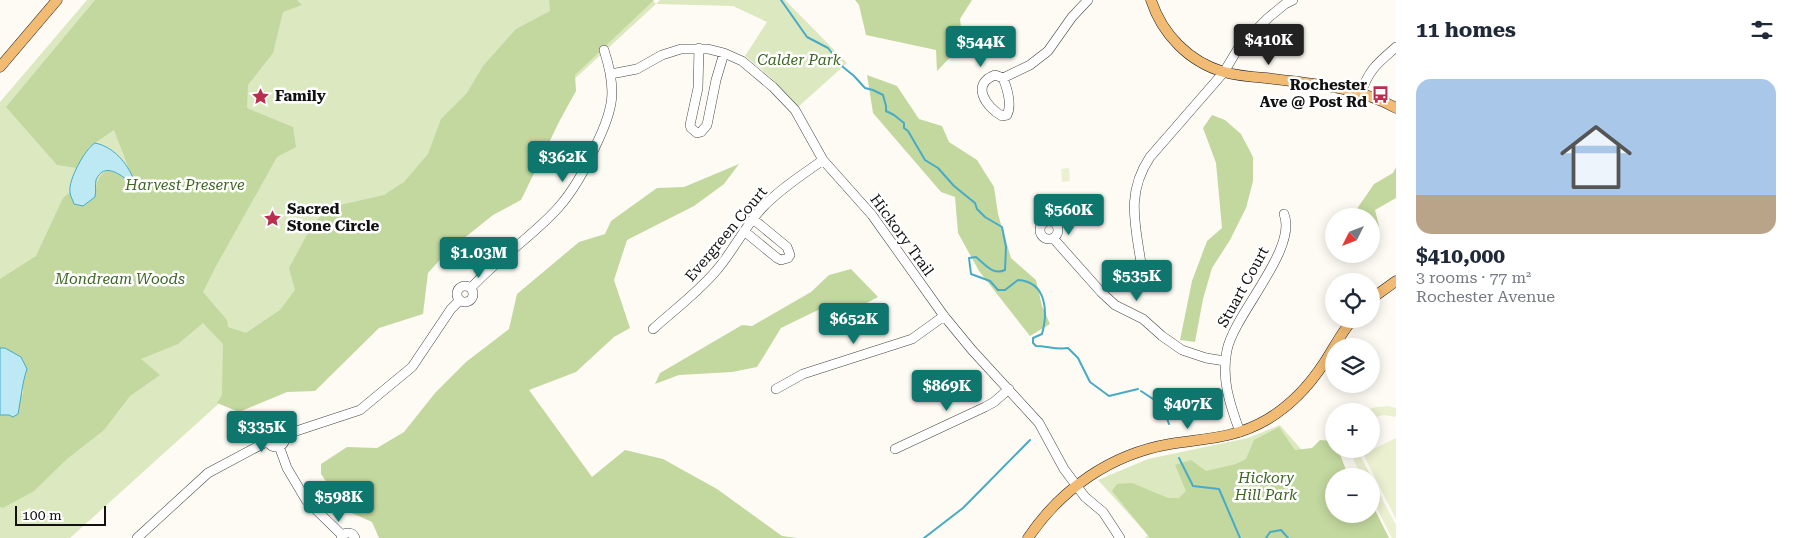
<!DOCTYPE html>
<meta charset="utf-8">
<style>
body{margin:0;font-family:"Roboto Serif",serif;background:#f2f2f3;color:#1f2937;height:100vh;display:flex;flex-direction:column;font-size:19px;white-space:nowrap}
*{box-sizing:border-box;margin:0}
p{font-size:16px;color:#747a83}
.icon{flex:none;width:28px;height:28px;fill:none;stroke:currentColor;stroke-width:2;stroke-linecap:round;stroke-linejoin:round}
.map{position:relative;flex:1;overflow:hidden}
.panel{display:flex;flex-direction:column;background:#fff;width:400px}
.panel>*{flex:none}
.needle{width:32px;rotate:228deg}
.controls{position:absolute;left:1325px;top:208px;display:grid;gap:10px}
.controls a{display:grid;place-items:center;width:55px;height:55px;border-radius:50%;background:#fff;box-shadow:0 2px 12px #0003;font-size:25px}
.scale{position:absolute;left:15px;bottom:12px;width:91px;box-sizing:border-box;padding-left:5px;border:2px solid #111;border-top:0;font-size:14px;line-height:18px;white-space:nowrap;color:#111;-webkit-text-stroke:4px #fff;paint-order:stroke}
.price{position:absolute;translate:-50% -42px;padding:0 11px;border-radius:5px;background:#0f766e;color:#fff;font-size:16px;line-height:32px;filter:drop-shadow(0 1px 2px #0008)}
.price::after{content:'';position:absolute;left:50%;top:30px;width:15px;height:11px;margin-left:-8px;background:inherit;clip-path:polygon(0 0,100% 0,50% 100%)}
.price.on{background:#222;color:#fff}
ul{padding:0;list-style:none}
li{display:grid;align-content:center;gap:10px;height:265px;padding:0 20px}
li+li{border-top:1px solid #e0e1e3}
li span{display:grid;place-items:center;height:155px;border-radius:15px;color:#555}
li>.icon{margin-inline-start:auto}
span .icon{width:90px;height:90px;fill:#fffc;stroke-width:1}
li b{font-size:21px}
h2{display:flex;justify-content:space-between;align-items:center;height:60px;padding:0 20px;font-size:21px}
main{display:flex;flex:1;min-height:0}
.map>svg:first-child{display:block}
.green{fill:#dce8bf}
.forest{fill:#c3d89f}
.pitch{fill:#ebf0d1}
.water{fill:#bce9f3;stroke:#47abc6}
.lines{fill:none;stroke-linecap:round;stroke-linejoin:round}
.stream{stroke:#47abc6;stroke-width:2}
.minor-casing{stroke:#444;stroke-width:10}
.major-casing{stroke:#222;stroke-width:11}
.minor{stroke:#fff;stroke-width:9}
.major{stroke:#f1bb73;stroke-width:10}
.labels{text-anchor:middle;stroke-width:5;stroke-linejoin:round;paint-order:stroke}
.park-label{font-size:15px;font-style:italic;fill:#3d6623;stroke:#fff}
.poi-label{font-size:15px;font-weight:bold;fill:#111;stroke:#fff;text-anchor:start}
.street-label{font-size:15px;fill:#111;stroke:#fff}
</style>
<main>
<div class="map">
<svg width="1396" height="538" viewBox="0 0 1396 538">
<rect width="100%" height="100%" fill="#fefbf5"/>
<path class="green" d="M 87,0 L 652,0 L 656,4 L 660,0 L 785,0 L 847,63 L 798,107 L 769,76 L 745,56 L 767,22 L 733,6 L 656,4 L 391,248 L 70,538 L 0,538 L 0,102 Z
M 1280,425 L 1307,456 L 1334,514 L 1382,538 L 1145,538 L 1148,535 L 1098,480 L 1148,459 L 1248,438 Z"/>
<path class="forest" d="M 95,0 L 297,0 L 302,5 L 283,12 L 273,53 L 248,85 L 247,108 L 293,127 L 296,147 L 277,157 L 215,268 L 203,292 L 227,320 L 228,327 L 246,333 L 280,310 L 295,290 L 289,268 L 310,229 L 327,208 L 384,195 L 404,182 L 428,154 L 441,119 L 467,93 L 483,66 L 516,29 L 550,11 L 549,0 L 654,0 L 575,75 L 576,91 L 560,120 L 521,200 L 493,215 L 448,251 L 428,273 L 423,314 L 379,328 L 315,391 L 287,392 L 239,412 L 217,403 L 222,395 L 223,344 L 203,323 L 178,344 L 141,359 L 160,375 L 130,396 L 104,430 L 67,459 L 34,491 L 3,508 L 0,507 L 0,415 L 9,415 L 23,393 L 23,380 L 27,369 L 5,348 L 0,348 L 0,279 L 36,256 L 63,198 L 70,192 L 74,204 L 96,191 C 96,179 104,165 118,172 C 123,175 127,179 131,183 C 131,169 119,144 114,130 L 89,147 L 77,168 L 57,165 L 6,107 Z
M 855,0 L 972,0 L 960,19 L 963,44 L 937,71 L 936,50 L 866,35 L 859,5 Z
M 867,75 L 897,86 L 919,119 L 942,126 L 949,142 L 977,160 L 994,187 L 998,214 L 1011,258 L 1036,280 L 1042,306 L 1050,324 L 1030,336 L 979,271 L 958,233 L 955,197 L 941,192 L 873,113 Z
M 1212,115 L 1225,120 L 1241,134 L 1253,157 L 1253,181 L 1246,208 L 1230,240 L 1212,268 L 1203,299 L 1195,342 L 1180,340 L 1192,281 L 1207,241 L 1222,228 L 1216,163 L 1203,128 Z
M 739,164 L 724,184 L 694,206 L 627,240 L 614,280 L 630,328 L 614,337 L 576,372 L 529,390 L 592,477 L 625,450 L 663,459 L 717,489 L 782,536 L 798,538 L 379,538 L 372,522 L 345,510 L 321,474 L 321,464 L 347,447 L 377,448 L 404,432 L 435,393 L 466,362 L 509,329 L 517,294 L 579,242 L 605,234 L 611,221 L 657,188 L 684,187 Z
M 1396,167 L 1396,198 L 1375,210 L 1379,226 L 1371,233 L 1371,216 L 1352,216 L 1374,184 L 1393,173 Z
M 851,269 L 878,297 L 838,318 L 820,309 L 781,328 L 757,367 L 732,372 L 679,375 L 655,384 L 660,373 L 742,325 L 752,326 L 811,292 L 829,275 Z
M 1279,427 L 1295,450 L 1312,448 L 1320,440 L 1334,441 L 1334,449 L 1338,449 L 1346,470 L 1351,476 L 1334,476 L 1334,514 L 1371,514 L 1371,502 L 1389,538 L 1150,538 L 1112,491 L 1117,484 L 1132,483 L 1168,498 L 1179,498 L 1186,491 L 1175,465 L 1191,460 L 1206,471 L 1236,464 L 1246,459 L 1254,440 Z"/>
<path class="pitch" d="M 1069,168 L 1070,181 L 1062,182 L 1061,169 Z
M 1388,406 L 1396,408 L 1396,417 L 1384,415 L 1371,418 L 1371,411 L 1364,411 L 1376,407 Z
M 1396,438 L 1396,519 L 1363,454 Z
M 1349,449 L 1357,449 L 1371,476 L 1361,476 Z
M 1371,478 L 1396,525 L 1396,538 L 1392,538 L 1371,497 Z"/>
<path class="water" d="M 95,143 C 114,147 127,163 134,180 L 131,183 C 121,175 104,161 96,180 C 95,185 96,192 95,197 L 83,206 L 74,204 C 73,200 70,196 70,192 C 68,180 85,149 95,143 Z
M 0,348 L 5,348 L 21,357 L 27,369 C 22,383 21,399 18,414 L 13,417 L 9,415 L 0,415 Z"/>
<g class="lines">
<path class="stream" d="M 781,0 L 807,37 L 828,48 L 843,67 L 854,76 L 865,88 L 873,90 L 883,95 L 886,106 L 886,111 L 894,115 L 904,123 L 904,128 L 908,131 L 925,160 L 938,168 L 954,186 L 975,203 L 977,209 L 985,217 L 1002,227 L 1006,247 L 1005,270 C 993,276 985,264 976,257 L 969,258 L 971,274 L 990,281 L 998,290 L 1005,290 L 1018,280 C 1047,282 1048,312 1042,334 L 1033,338 L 1033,343 L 1036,346 C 1047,346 1056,350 1068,348 L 1078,358 L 1090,382 L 1109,396 L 1138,389
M 1141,391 L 1162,405 L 1169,424
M 1179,458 L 1193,486 L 1219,489 L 1240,538
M 924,538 L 963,508 L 1030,440
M 1266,538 L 1270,532 L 1281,530 L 1288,538"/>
<defs>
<path id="minor" d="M 699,48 L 698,88 L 690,125 L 691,128 L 697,133 L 701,132 L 707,125 L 716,80 L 724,53
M 611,74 L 637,69 L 662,55 L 681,49 L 708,49 L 724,53 L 742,61 L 773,87 L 795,110 L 823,160 L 872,215 L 944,316 L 972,350 L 1039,423 L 1064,469 L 1085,497 L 1103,512 L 1120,538
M 995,75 L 1003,78 C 1007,88 1012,105 1007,115 L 1002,116 C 986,107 970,84 995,75 Z
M 1003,78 L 1030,65 L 1048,51 L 1072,17 L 1088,0
M 1361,93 C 1369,69 1378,63 1396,47
M1040 230a9 9 0 1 1 18 0a9 9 0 1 1-18 0Z
M 744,231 L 777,258 L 781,260 L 788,258 L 790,255 L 787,247 L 753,219
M 1053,238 L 1101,292 L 1115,305 L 1143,319 L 1162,336 L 1182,350 L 1206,358 L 1225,361
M 1141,263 C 1135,223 1126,193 1150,157 L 1224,72 L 1239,47 L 1268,18 L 1285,4 L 1293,0
M457 294a8 8 0 1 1 16 0a8 8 0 1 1-16 0Z
M 471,288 C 497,259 532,237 558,208 C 575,189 586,168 596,145 C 614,108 617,90 604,50
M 653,329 C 674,310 697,293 715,272 C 733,252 744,227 763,207 C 780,189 802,175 823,160
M 776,389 L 803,374 L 912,339 L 944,316
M267 438a9 9 0 1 1 18 0a9 9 0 1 1-18 0Z
M 1240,432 C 1230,405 1221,379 1227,350 C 1235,313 1298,249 1284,214
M 284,435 L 360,410 L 412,367 L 451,309 L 460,300
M 279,446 L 287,468 L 306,500 L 342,535
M 895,449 L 985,407 L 994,402 L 1009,389
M 137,538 L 208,473 L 268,441
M 341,538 L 344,534 C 349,532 353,533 355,538"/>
<path id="major" d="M 1151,0 C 1162,34 1189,62 1224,72 C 1238,76 1252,77 1266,78 C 1310,84 1356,86 1396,108
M 0,67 L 57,0
M 1371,299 L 1396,281
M 1028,538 C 1061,489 1111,454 1170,444 C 1207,438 1234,439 1268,419 C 1291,405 1309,386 1324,363 C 1334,348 1341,333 1353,319"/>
</defs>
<use href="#minor" class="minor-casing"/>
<use href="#major" class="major-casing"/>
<use href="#minor" class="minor"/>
<use href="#major" class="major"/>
</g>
<defs>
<symbol id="bus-bare" viewBox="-9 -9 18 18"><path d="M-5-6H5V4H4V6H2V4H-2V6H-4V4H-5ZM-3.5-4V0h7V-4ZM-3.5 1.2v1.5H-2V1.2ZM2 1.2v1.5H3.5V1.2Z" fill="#ba2f4f" stroke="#fff" stroke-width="2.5" paint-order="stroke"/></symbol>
<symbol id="sight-bare" viewBox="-9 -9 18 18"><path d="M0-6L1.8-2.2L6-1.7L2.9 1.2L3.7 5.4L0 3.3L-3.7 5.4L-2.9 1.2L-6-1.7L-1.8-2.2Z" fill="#ba2f4f" stroke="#fff" stroke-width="2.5" paint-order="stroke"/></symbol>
</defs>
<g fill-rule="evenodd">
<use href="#bus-bare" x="1368" y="82" width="25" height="25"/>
<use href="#sight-bare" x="248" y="84" width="25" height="25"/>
<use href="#sight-bare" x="260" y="206" width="25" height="25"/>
</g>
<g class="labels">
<g class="park-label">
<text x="799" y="65">Calder Park</text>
<text x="185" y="190">Harvest Preserve</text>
<text x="120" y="284">Mondream Woods</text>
<text x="1266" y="483">Hickory<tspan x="1266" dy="17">Hill Park</tspan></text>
</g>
<g class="poi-label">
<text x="1367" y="90" text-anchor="end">Rochester<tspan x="1367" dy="17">Ave @ Post Rd</tspan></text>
<text x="275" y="101">Family</text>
<text x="287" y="214">Sacred<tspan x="287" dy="17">Stone Circle</tspan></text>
</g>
<g class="street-label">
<text transform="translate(726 234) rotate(-50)" y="5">Evergreen Court</text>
<text transform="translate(902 235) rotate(54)" y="5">Hickory Trail</text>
<text transform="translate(1243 287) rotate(-61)" y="5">Stuart Court</text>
</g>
</g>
</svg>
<div class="controls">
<a><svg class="needle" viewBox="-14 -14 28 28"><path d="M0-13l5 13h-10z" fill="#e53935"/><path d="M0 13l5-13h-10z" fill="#747a83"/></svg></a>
<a><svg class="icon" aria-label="locate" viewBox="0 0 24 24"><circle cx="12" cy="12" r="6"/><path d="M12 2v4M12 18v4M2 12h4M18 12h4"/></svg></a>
<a><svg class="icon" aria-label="layers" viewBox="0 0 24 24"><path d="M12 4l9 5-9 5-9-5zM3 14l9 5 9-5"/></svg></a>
<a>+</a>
<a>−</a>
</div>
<div class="scale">100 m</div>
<b class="price on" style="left:1269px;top:66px">$410K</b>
<b class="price" style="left:981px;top:68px">$544K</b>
<b class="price" style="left:563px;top:183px">$362K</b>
<b class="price" style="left:1069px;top:236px">$560K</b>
<b class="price" style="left:479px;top:279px">$1.03M</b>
<b class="price" style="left:1137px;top:302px">$535K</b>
<b class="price" style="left:854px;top:345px">$652K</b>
<b class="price" style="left:947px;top:412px">$869K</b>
<b class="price" style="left:1188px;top:430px">$407K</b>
<b class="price" style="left:262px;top:453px">$335K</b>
<b class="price" style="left:339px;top:523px">$598K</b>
</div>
<section class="panel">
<h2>11 homes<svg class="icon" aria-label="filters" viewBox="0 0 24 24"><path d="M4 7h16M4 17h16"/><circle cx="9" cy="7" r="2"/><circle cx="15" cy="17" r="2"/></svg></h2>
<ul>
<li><span style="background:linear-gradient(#a9c7e8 75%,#b9a48a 0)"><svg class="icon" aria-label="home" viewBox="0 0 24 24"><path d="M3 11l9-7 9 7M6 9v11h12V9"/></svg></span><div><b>$410,000</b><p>3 rooms · 77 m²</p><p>Rochester Avenue</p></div></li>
</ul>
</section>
</main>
